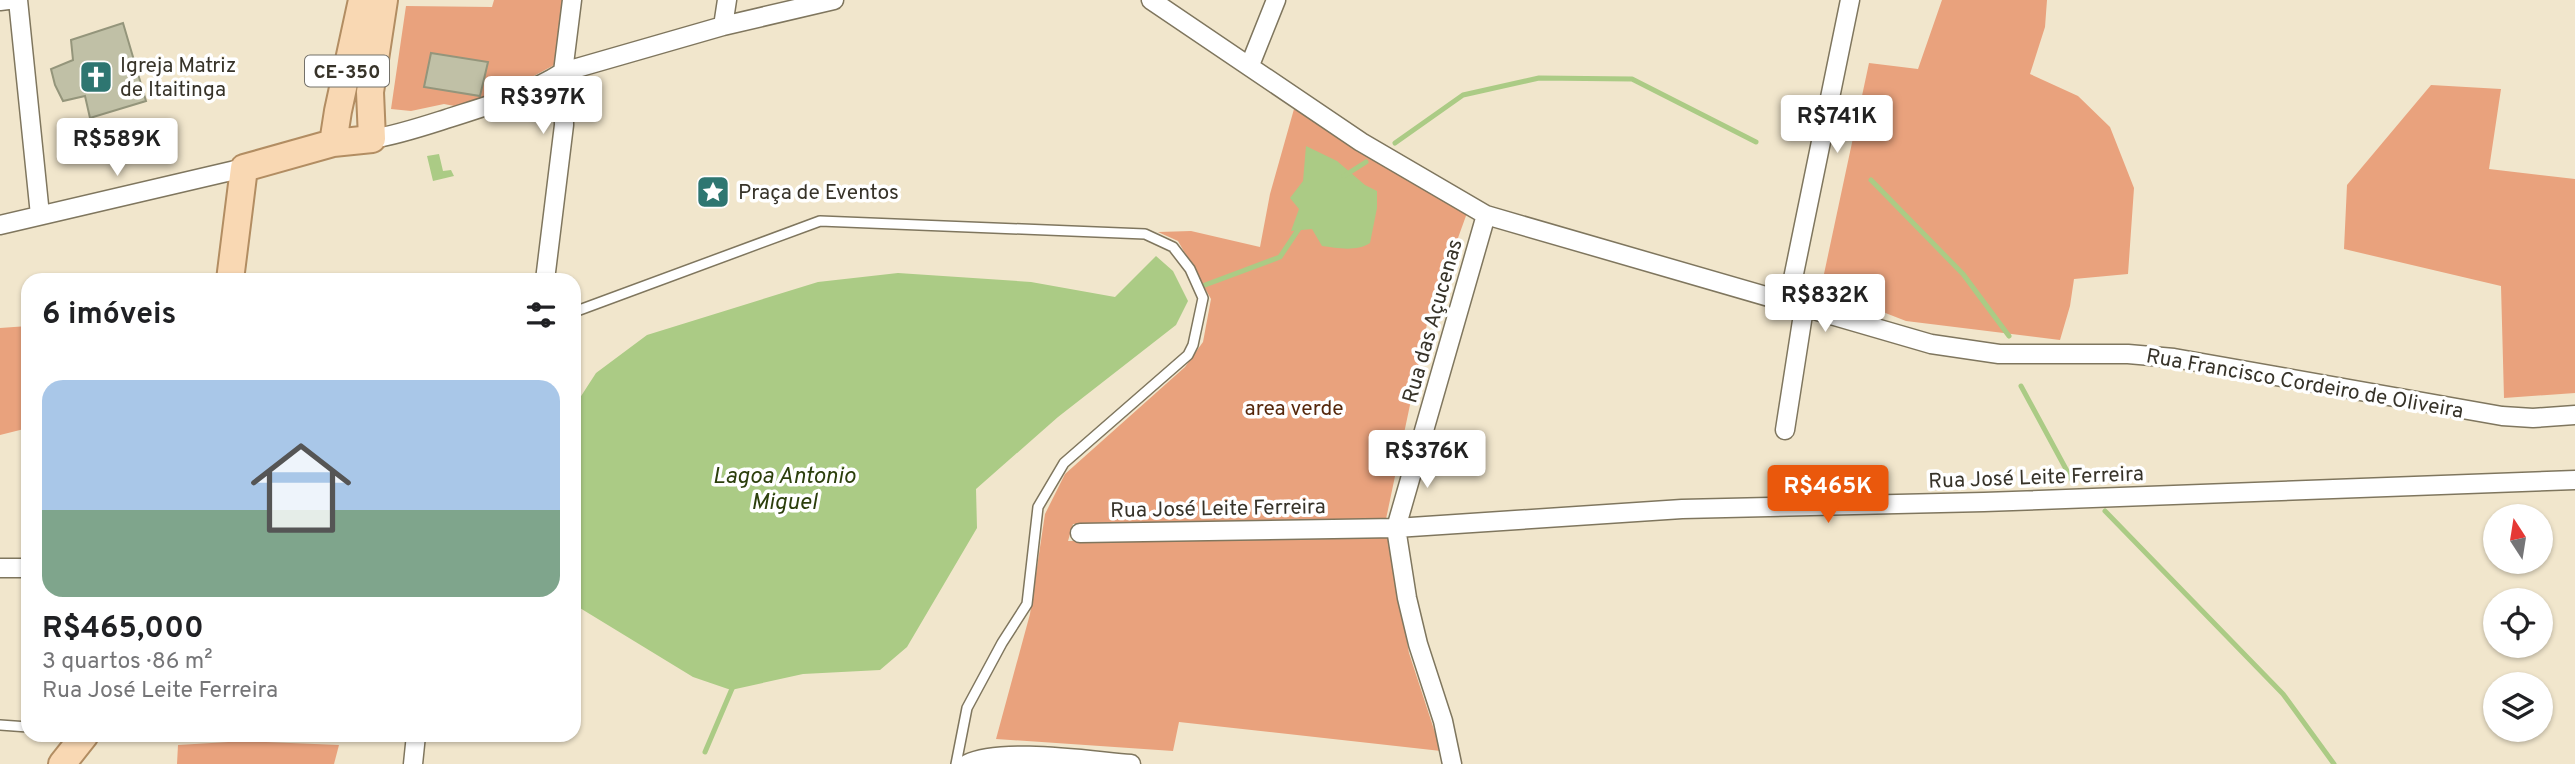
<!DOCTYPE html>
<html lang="pt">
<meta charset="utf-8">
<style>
body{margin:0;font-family:Overpass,sans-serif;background:#f2f2f2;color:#202124;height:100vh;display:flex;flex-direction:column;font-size:26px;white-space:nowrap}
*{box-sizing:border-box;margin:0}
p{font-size:23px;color:#757577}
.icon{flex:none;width:38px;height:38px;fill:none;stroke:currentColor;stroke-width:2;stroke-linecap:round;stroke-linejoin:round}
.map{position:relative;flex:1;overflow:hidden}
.drawer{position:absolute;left:21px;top:273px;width:560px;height:469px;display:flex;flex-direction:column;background:#fff;border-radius:21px;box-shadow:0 2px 5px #0004}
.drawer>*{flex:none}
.needle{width:46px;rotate:348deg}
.controls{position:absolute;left:2483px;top:504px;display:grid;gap:14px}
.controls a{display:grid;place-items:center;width:70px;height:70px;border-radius:50%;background:#fff;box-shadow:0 2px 5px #0004;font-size:35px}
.price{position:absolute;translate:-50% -60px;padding:0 16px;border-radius:7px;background:#fff;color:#222;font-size:23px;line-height:46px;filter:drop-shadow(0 2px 4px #0008)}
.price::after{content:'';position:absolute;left:50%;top:42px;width:21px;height:16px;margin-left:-10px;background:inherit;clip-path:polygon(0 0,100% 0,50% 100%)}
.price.current{background:#ea580c;color:#fff}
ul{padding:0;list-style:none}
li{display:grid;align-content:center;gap:14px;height:371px;padding:0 21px}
li span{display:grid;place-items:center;height:217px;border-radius:21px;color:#555}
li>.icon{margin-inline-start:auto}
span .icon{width:126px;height:126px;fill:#fffc;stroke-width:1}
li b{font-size:30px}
h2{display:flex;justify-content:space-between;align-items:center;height:84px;padding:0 21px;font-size:30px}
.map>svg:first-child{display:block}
.green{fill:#e9a27d}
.water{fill:#abcb85}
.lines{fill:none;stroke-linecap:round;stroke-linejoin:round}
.stream{stroke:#abcb85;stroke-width:5}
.building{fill:#c0c0a6;stroke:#94957b;stroke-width:2}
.service-casing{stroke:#7f765e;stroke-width:12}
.minor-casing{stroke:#7f765e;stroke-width:21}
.primary-casing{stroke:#b28d62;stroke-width:30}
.service{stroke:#fff;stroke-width:9}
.minor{stroke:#fff;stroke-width:18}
.primary{stroke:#f9d8b3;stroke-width:26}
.labels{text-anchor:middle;stroke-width:7;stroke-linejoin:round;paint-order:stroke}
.shield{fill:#fff;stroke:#737069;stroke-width:2}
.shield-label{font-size:19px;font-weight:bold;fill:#373329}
.poi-label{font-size:21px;fill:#373329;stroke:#fff;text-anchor:start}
.street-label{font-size:21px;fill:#373329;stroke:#fff}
.park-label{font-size:21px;fill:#56280c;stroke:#fff}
.water-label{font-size:23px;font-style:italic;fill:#2c3f0c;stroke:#fff}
</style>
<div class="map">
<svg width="2575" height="764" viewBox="0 0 2575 764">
<rect width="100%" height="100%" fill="#f1e6cc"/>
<path class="green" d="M 494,0 L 563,0 L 558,63 L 502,93 L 465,108 L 444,104 L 411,111 L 391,109 L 406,6 L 492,7 Z
M 1942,0 L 2047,0 L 2045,27 L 2030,74 L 2078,96 L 2110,127 L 2134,188 L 2128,274 L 2074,279 L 2070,306 L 2060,340 L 1906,321 L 1821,288 L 1869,63 L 1918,69 Z
M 2431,85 L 2501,89 L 2489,169 L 2575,179 L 2575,393 L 2504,398 L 2501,286 L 2344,249 L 2347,185 Z
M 1294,109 L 1467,213 L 1427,324 L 1386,519 L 1073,524 L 1068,541 L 1388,537 L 1409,653 L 1441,751 L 1179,722 L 1173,751 L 996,739 L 1030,614 L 1045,514 L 1065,474 L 1185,367 L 1203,342 L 1211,299 L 1178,241 L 1158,232 L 1191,231 L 1260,247 L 1270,194 Z
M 28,326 L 28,428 L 0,435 L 0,328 Z
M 245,741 L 339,745 L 334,764 L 177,764 L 178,745 Z"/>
<path class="water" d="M 1306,146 L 1337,161 L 1365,185 L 1377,191 L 1377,208 L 1370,243 C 1356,252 1337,248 1322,246 L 1312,229 L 1291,231 L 1299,209 L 1290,198 L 1303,181 Z
M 439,154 L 443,171 L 451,170 L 454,176 L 433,181 L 427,156 Z
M 1156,256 L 1173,271 L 1188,301 L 1176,325 L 1058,417 L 976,489 L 977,528 L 907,647 L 880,670 L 803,674 L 731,690 L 693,677 L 575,605 L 574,407 L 596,373 L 647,335 L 818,282 L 898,273 L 1031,282 L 1115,297 Z"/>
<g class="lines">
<path class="stream" d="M 1395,143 L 1463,95 L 1539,78 L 1632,79 L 1756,142
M 1344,176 L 1366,162
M 1871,180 L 1963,274 L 2009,336
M 1205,285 L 1280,257 L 1300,227
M 2021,386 L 2073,482
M 2105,511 L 2283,694 L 2334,764
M 705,752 L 734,684"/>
</g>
<path class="building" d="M 123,23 L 146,101 L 90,118 L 85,96 L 63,101 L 55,85 L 51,69 L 73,60 L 71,40 Z
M 431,53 L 488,62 L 480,96 L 424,87 Z"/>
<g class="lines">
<defs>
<path id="service" d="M 574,312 L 820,221 L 1145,234 L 1173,247 L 1190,269 L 1203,298 L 1193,345 L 1188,355 L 1064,463 L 1038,507 L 1027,604 L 1002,643 L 967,708 L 956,764
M 0,725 L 28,727"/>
<path id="minor" d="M 18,0 L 40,215
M 1151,0 L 1361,142 L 1486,215 L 1931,344 L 1999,354 L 2128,354 L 2174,358 L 2502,416 L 2533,418 L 2575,415
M 0,1 L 8,0
M 723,26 L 727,0
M 1250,65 L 1276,0
M 372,139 C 397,135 421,127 446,119 C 486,106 527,95 563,72 L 723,26 L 834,0
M 0,225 L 244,168
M 545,280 L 564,125 L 563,72 L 572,0
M 1788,303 L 1850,0
M 1785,430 L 1804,308
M 1080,533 L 1396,528 L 1682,509 L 1984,502 L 2575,480
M 0,568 L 28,568
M 413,764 L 416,735
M 967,764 C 1002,747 1091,761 1131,764
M 1452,764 L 1443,721 L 1418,644 L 1407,598 L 1396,528 L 1486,215"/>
<path id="primary" d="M 333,143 L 338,111 L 362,0
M 230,280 L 244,168 L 333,143 L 372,139 L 370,92 L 384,0
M 62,764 L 85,735"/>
</defs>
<use href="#service" class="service-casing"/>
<use href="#minor" class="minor-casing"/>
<use href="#primary" class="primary-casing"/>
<use href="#service" class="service"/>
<use href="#minor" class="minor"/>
<use href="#primary" class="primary"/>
</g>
<defs>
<symbol id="church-square" viewBox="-11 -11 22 22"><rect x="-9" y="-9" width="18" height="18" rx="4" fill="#2e7671" stroke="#fff"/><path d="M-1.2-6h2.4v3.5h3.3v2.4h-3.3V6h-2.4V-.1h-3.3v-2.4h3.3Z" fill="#fff"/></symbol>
<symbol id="sight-square" viewBox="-11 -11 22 22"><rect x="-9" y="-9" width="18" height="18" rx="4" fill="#2e7671" stroke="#fff"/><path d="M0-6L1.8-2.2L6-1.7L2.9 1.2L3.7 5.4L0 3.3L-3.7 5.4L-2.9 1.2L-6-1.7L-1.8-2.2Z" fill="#fff"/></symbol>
</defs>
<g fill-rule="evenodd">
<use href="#church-square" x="77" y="58" width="38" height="38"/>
<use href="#sight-square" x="694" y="173" width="38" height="38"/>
</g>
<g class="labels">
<rect class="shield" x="305" y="55.5" width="84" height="31" rx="5"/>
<g class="shield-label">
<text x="347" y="78">CE-350</text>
</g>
<g class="poi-label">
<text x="120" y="72">Igreja Matriz<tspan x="120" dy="24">de Itaitinga</tspan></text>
<text x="738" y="199">Praça de Eventos</text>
</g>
<g class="street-label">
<text transform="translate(1432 321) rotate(-74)" y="7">Rua das Açucenas</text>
<text transform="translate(2305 383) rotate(10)" y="7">Rua Francisco Cordeiro de Oliveira</text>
<text transform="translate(2036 477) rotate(-2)" y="7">Rua José Leite Ferreira</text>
<text transform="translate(1218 508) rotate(-1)" y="7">Rua José Leite Ferreira</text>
</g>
<g class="park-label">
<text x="1294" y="415">area verde</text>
</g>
<g class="water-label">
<text x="784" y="483">Lagoa Antonio<tspan x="784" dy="26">Miguel</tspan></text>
</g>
</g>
</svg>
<div class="controls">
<a><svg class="needle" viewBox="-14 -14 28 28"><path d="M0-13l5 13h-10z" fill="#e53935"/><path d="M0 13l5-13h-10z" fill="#757577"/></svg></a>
<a><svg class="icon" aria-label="locate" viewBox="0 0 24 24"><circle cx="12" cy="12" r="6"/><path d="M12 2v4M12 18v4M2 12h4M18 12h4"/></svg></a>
<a><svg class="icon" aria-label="layers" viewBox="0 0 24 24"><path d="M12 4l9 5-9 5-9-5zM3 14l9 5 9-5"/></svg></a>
</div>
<b class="price" style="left:543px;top:136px">R$397K</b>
<b class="price" style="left:1837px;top:155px">R$741K</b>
<b class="price" style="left:117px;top:178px">R$589K</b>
<b class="price" style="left:1825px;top:334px">R$832K</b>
<b class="price" style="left:1427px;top:490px">R$376K</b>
<b class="price current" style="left:1828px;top:525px">R$465K</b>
<section class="drawer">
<h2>6 imóveis<svg class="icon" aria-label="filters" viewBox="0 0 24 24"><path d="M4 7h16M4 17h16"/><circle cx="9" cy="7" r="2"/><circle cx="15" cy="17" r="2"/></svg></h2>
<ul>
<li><span style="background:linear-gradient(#a9c7e8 60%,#7fa58c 0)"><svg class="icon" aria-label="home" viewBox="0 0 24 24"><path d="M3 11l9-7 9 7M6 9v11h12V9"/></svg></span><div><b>R$465,000</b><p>3 quartos · 86 m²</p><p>Rua José Leite Ferreira</p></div></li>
</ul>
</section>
</div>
